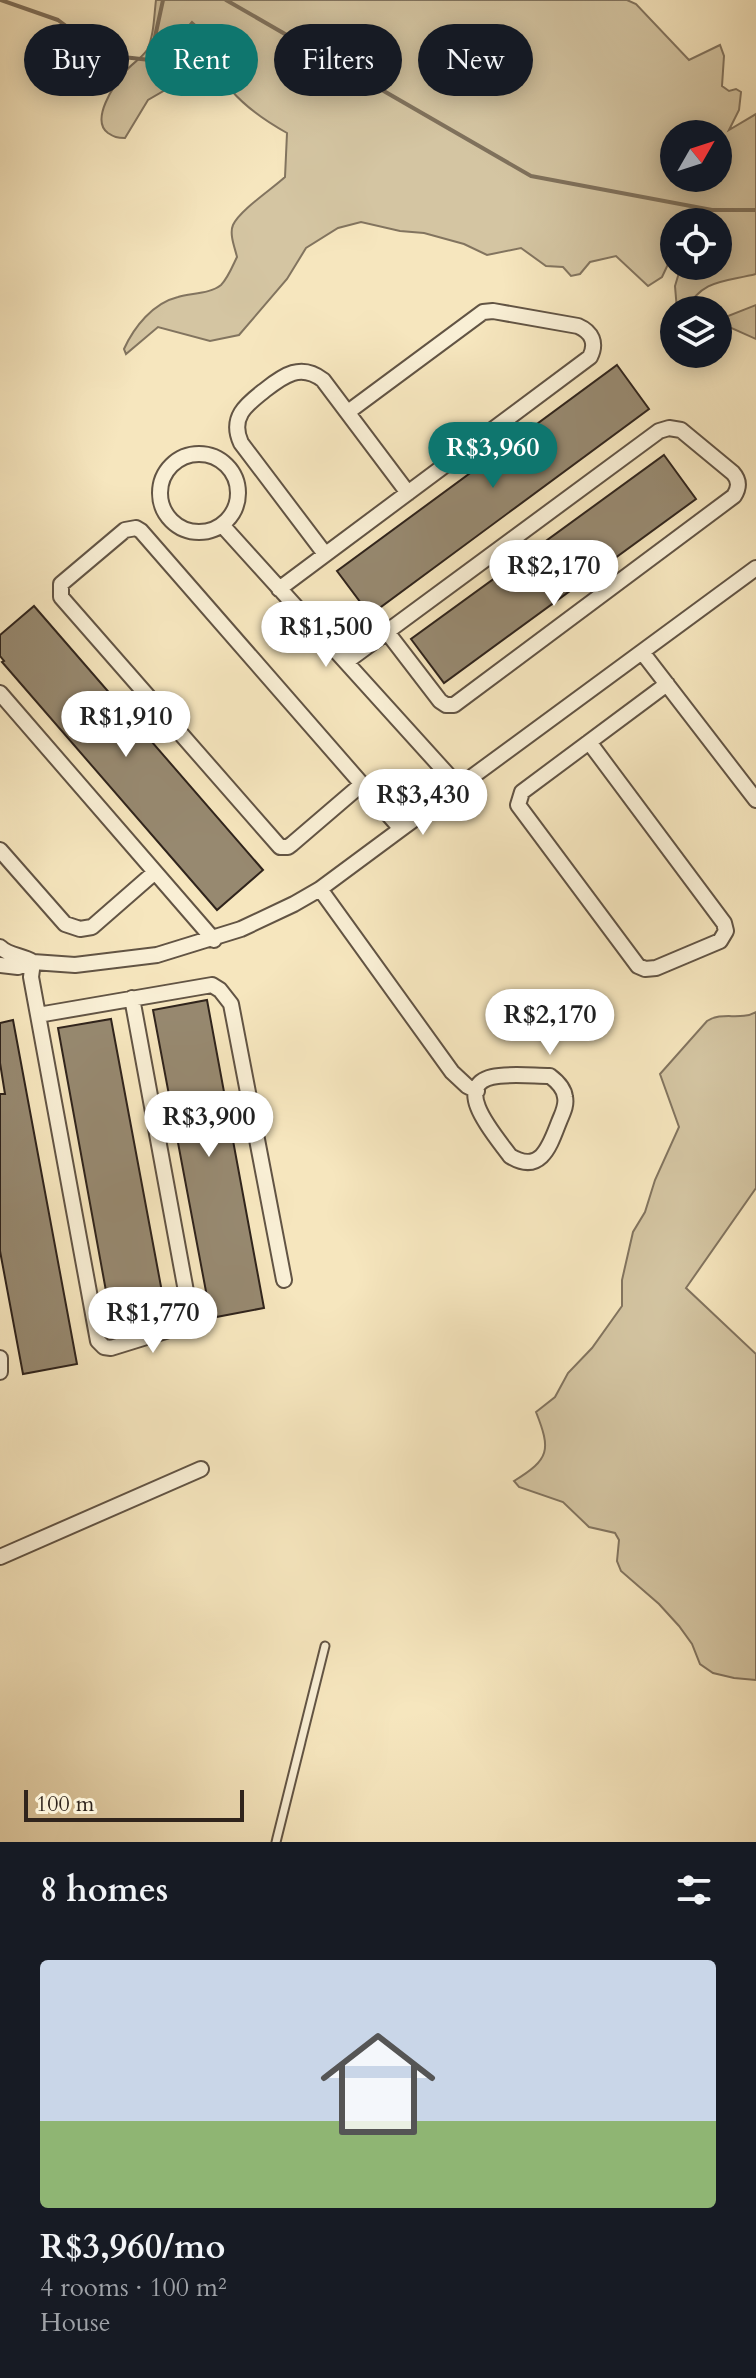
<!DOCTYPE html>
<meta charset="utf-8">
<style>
body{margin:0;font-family:Cardo,serif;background:#242831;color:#f1f3f6;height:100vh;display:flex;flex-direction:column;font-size:30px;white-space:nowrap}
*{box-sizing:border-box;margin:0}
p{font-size:26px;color:#9ea1a6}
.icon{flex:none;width:44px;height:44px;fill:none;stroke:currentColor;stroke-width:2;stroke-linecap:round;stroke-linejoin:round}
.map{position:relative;height:1842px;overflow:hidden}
.details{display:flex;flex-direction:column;background:#171b24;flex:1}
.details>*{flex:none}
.top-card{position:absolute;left:24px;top:24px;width:708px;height:72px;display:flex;gap:16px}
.needle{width:52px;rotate:51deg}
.controls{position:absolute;left:660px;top:120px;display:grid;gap:16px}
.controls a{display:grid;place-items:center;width:72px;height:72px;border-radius:50%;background:#171b24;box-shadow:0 4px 20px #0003;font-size:40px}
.scale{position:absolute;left:24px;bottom:20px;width:220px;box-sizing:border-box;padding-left:8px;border:4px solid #30241c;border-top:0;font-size:22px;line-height:28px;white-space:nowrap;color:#30241c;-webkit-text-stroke:6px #f9efd5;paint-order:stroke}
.price{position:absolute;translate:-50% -68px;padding:0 18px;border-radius:28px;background:#fff;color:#222;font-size:26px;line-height:52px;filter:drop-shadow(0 2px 4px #0008)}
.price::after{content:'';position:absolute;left:50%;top:48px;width:24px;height:18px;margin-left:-12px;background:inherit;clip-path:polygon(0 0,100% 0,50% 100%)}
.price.current{background:#0f766e;color:#fff}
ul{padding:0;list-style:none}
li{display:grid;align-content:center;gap:16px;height:424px;padding:0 40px}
li span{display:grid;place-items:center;height:248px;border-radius:8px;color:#555}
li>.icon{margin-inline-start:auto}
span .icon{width:144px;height:144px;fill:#fffc;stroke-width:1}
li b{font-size:34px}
h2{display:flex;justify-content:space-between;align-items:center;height:96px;padding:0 40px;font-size:34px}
.tag{padding:0 28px;border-radius:36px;background:#171b24;box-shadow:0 4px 20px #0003;font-size:28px;line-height:72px}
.tag.current{background:#0f766e;color:#fff}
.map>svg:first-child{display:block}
.green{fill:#d4c5a2;stroke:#82745f;stroke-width:2;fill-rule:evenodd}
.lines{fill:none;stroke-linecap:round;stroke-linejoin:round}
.stream{stroke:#7f715c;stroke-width:4}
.building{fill:#978970;stroke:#30241c;stroke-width:2}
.service-casing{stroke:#625444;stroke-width:11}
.minor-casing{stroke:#625444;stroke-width:18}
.service{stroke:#f9efd5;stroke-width:7}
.minor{stroke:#f9efd5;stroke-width:14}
</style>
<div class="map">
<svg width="756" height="1842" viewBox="0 0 756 1842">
<rect width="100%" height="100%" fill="#f6e6be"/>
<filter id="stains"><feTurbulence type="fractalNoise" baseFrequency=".0025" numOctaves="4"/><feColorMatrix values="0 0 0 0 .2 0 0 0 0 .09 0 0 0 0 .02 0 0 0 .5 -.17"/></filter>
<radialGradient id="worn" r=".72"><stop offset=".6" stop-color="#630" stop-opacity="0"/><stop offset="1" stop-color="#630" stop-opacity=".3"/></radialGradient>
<path class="green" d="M 156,0 L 627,0 L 636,4 L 689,60 L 720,45 L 724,56 L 722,86 L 729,91 L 736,89 L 741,92 L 739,110 L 729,130 L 756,114 L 756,274 C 725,282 702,279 686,310 L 677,310 L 675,286 L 681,266 L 718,266 L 718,222 L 674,222 L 674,256 L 671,258 L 662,277 L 648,286 L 616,256 L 590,262 L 580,274 L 571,276 L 563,267 L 546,266 L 521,248 L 487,255 L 464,244 L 424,233 L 400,231 L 361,222 L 338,228 L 306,248 L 287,279 L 239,335 L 210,341 L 158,327 L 126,354 L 124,349 C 134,327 153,303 178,297 C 191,293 210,294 221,285 C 228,278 233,265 237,257 C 235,248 229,234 233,225 C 240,210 272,189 285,177 L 287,133 C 260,118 228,95 215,65 C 206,44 211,38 192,22 L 185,30 L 194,60 L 191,75 L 148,100 L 125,138 C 117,138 114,137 108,133 C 90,120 114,85 125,72 C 131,64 141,59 147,50 C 154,36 154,16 156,0 ZM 674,134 L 718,134 L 718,178 L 674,178 Z
M 756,305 L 756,339 L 718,322 L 718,320 Z
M 756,1012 L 756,1188 L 686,1288 L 756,1354 L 756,1680 L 734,1678 L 713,1673 L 700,1664 L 692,1644 L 679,1626 L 659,1604 L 621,1571 L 617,1561 L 619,1540 L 615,1533 L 589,1527 L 563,1502 L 519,1487 L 514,1481 C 550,1459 551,1450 536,1412 L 555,1397 L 568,1373 L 592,1348 L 622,1306 L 622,1280 L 633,1232 L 645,1212 L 655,1180 L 679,1127 L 660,1074 L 707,1021 C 722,1011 740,1021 756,1012 Z"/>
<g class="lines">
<path class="stream" d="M 1,0 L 58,20 L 105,55 L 150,60 L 163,0
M 226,0 L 531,176 L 712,210 L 756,210"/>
</g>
<path class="building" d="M 617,365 L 649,409 L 370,615 L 337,571 Z
M 664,455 L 696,499 L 444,683 L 411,639 Z
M 34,606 L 263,870 L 217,910 L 2,662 L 4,661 L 0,656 L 0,635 Z
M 207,1000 L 264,1308 L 211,1318 L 153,1010 Z
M 111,1019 L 162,1292 L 108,1302 L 58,1028 Z
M 13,1020 L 77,1364 L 23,1374 L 0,1251 L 0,1094 L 5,1094 L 0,1063 L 0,1023 Z"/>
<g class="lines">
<defs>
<path id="service" d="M 276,1842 L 325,1646"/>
<path id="minor" d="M160 493a39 39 0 1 1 78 0a39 39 0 1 1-78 0Z
M 222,525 L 459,787
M 325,554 L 241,443 C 229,417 247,404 265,390 C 284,375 301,363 323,380 L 408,493
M 279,589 L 590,357 C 597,343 592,332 578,326 L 493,311 L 483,312 L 348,412
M 642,652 L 756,800
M 346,662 L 659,431 L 669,428 L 681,430 L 733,473 C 740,481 739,488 734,496 L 454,705 L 446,705 L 440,701 L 387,632
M 0,693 L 214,940
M 589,742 L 724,923 L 726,931 L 720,941 L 656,968 L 645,969 L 638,966 L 518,805 L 522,792 L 667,684
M 362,784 L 292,844 L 288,847 L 280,847 L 61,597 L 61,584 L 125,530 L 136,528 L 141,531 L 401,829
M 0,850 L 65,924 L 80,929 L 92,927 L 155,872
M 320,889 L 452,1072 L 467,1086 L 477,1091
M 0,947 C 9,956 22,955 33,962
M 33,962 L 31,977 L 98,1341 L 104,1347 L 111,1348 L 182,1326 L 188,1321 L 190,1313 L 132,998
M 0,965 L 18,967 L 33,962 L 75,965 L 157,955 L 241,929 L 294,904 L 320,889 L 401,829 L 756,568
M 38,1015 L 212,985 L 220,990 L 231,1004 L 284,1280
M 550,1076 C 558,1082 564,1088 565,1097 C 567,1106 562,1114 559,1122 C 550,1145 541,1175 510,1156 C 499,1140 450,1087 492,1077 C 508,1073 534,1076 550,1076 Z
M 0,1358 L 0,1372
M 0,1557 L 201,1469"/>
</defs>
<use href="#service" class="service-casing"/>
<use href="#minor" class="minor-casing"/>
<use href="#service" class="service"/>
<use href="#minor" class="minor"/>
</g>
<rect width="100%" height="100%" filter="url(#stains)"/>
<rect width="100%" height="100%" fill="url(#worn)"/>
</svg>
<div class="controls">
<a><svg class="needle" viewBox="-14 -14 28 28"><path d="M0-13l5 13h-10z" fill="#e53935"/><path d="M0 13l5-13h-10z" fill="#9ea1a6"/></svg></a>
<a><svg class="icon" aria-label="locate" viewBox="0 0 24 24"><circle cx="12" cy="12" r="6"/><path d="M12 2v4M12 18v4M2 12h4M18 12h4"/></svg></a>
<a><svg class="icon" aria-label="layers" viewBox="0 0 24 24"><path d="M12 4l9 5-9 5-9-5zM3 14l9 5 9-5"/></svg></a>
</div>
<div class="scale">100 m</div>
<b class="price current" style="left:493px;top:490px">R$3,960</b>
<b class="price" style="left:554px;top:608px">R$2,170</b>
<b class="price" style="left:326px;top:669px">R$1,500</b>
<b class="price" style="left:126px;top:759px">R$1,910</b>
<b class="price" style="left:423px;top:837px">R$3,430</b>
<b class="price" style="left:550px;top:1057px">R$2,170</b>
<b class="price" style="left:209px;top:1159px">R$3,900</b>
<b class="price" style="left:153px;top:1355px">R$1,770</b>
<div class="top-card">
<a class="tag">Buy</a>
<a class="tag current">Rent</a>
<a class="tag">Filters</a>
<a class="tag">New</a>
</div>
</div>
<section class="details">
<h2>8 homes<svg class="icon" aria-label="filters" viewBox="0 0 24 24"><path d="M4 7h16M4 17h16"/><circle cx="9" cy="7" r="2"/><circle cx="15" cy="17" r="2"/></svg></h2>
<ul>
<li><span style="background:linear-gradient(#c9d6e8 65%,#8fb573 0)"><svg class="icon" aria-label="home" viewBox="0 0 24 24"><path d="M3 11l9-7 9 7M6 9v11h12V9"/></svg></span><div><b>R$3,960/mo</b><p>4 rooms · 100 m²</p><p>House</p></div></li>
</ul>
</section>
